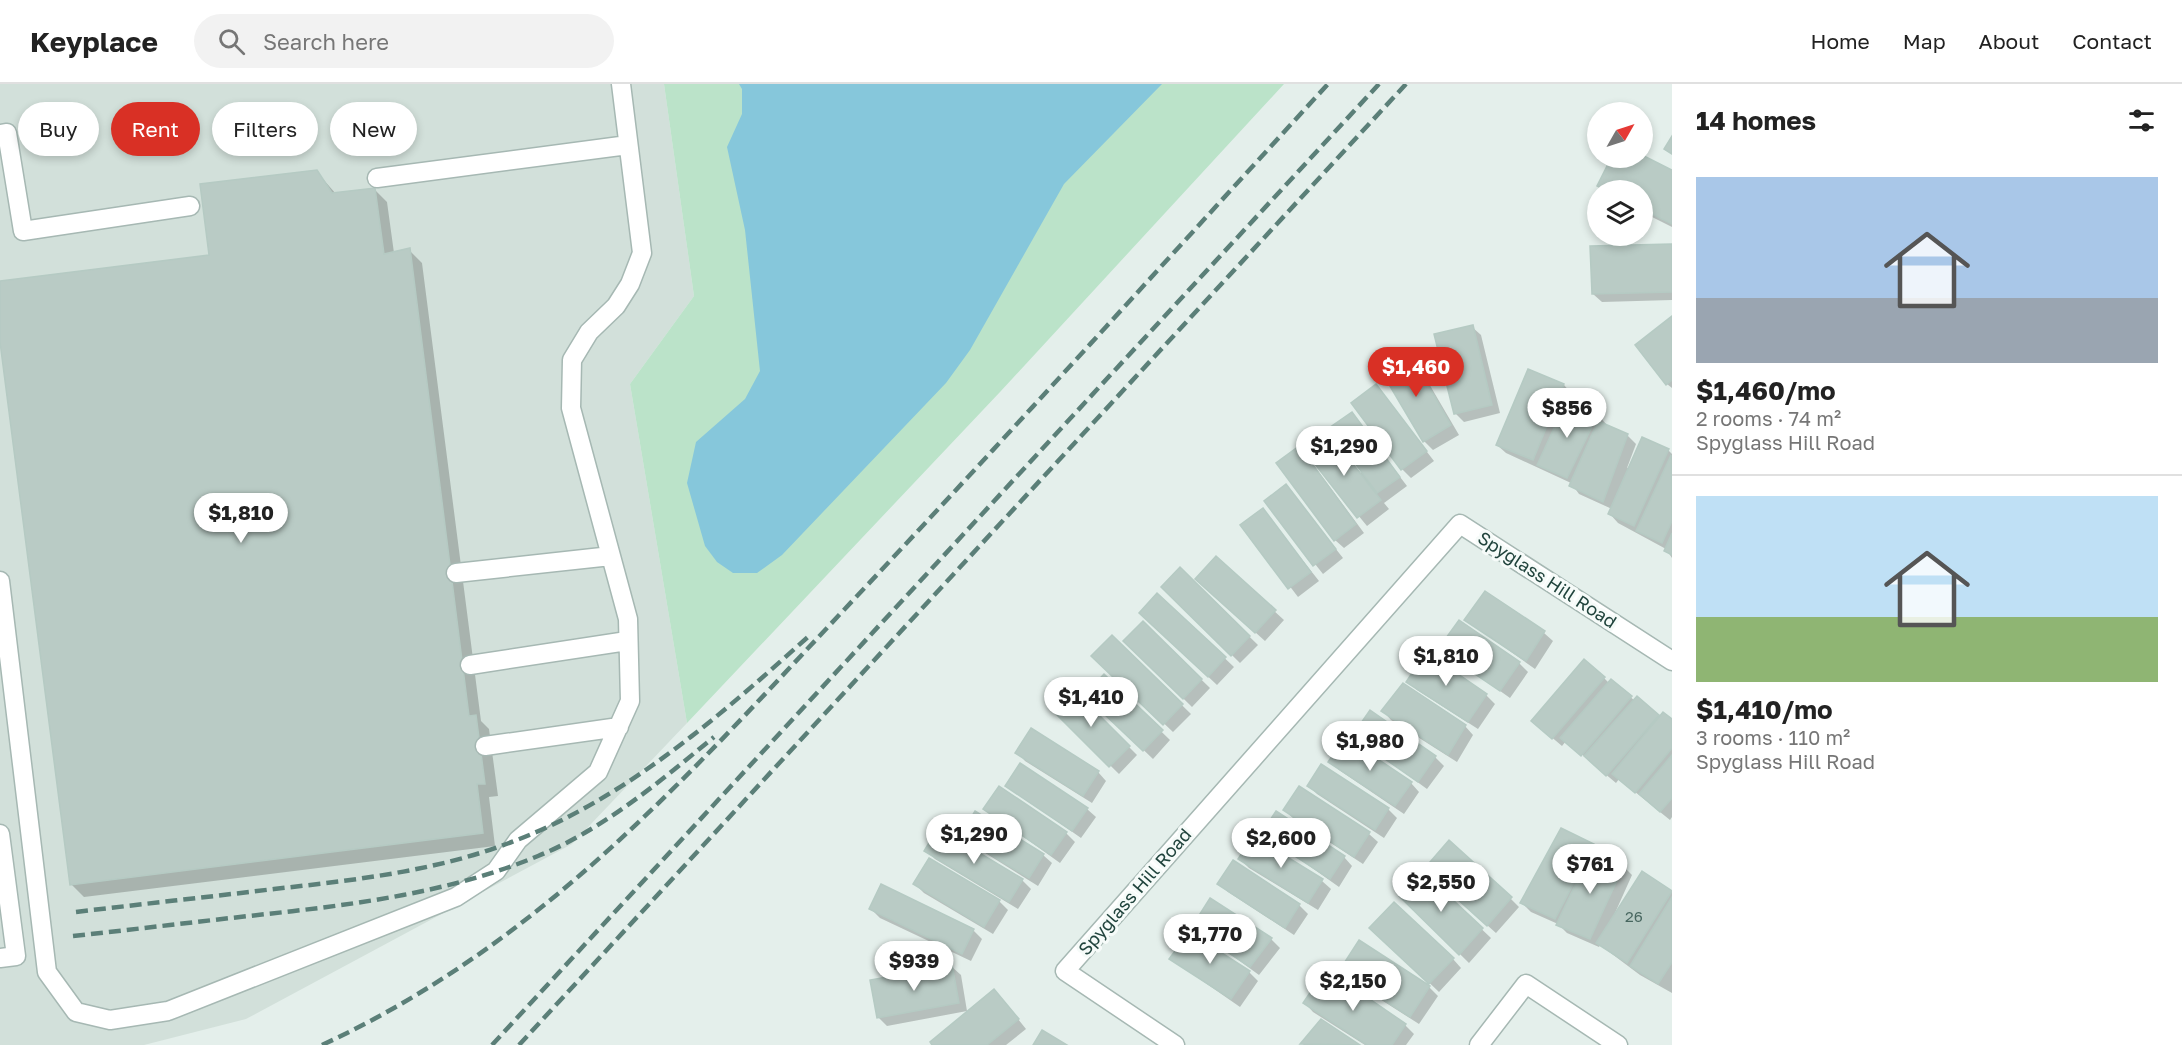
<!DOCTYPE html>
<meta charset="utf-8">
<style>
body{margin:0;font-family:"Golos Text",sans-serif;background:#f2f2f2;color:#222;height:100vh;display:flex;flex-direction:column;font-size:22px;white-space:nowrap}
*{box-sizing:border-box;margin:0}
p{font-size:20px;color:#767676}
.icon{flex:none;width:33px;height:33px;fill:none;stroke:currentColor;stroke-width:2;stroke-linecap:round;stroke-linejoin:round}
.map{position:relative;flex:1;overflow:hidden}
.details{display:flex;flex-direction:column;background:#fff;width:510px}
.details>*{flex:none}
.top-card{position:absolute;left:18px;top:18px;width:570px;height:54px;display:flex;gap:12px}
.needle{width:39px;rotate:51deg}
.buttons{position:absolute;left:1587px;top:18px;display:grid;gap:12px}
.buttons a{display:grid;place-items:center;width:66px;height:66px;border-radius:50%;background:#fff;box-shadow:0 3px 9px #0003;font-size:30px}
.price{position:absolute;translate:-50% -51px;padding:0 14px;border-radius:21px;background:#fff;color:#222;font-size:20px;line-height:39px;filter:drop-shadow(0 2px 3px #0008)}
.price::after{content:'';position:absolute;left:50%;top:36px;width:18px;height:14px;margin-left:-9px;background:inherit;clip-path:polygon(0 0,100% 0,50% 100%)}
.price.active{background:#d93025;color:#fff}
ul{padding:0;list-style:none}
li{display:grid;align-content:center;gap:12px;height:318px;padding:0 24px}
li+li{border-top:2px solid #e0e0e0}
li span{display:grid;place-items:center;height:186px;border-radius:0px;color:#555}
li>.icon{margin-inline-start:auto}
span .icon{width:108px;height:108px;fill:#fffc;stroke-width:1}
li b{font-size:26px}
h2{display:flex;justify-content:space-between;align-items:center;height:72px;padding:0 24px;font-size:26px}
.chip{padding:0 21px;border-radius:27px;background:#fff;box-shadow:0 3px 9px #0003;font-size:21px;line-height:54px}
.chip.active{background:#d93025;color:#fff}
header{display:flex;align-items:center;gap:36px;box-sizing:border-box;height:84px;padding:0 30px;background:#fff;border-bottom:2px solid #e0e0e0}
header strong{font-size:28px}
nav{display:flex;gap:33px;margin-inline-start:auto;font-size:21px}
.search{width:420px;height:54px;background:#f2f2f2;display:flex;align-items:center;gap:15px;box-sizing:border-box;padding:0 21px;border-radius:33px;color:#767676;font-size:22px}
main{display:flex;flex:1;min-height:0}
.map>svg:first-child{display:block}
.built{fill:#d2e0da}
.green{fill:#bbe3c9}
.water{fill:#86c7db}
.shadow{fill:#0003}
.building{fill:#b9cbc5;stroke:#b5cac3;stroke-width:1.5}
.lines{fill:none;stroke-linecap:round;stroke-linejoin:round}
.minor-casing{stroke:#a6b8b3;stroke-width:21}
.minor{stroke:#fff;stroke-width:18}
.rail{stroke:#5b7f78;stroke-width:4.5;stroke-dasharray:12 6;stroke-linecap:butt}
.labels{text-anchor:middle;stroke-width:6;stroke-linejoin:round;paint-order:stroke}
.number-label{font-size:15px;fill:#47665f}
.street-label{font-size:18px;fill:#21443d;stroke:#f6fbf9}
</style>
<header>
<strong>Keyplace</strong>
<div class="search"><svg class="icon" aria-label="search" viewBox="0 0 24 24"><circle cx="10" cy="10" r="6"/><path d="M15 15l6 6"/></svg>Search here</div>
<nav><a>Home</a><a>Map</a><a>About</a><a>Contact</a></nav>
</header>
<main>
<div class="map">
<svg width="1672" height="961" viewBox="0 0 1672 961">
<rect width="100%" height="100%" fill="#e4efeb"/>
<path class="built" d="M 0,0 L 664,0 L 694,212 L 630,300 L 687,639 L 572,760 L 246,935 L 144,961 L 0,961 Z"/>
<path class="green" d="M 664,0 L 1284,0 L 1000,308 L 687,639 L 630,300 L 694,212 Z"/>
<path class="water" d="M 739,0 L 1162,0 L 1064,100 L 970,266 L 946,299 L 782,471 L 757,489 L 733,489 L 717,478 L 705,462 L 687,399 L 696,358 L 745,315 L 760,287 L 745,146 L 727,63 L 742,30 L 742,5 Z"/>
<path class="shadow" d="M 1613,74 L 1642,74 L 1672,88 L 1672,143 L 1642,128 L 1642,106 L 1603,106 L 1599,102 Z
M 316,87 L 336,110 L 374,105 L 387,118 L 394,169 L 409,166 L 422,179 L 481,637 L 489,645 L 498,712 L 489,713 L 495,762 L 84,813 L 71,800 L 0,246 L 0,199 L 211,172 Z
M 1672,161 L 1672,216 L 1602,218 L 1593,210 Z
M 1672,234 L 1672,304 L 1667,300 Z
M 1472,243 L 1481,251 L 1500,329 L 1464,338 L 1456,330 L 1436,251 Z
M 1409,272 L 1418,281 L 1459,351 L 1433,366 L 1424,357 L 1384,288 Z
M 1564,301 L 1572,310 L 1569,318 L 1598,331 L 1606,340 L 1605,342 L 1628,352 L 1636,360 L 1627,384 L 1668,366 L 1672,370 L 1672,474 L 1666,465 L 1618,439 L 1610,430 L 1612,425 L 1579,410 L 1571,399 L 1506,369 L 1497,361 Z
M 1376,302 L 1434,377 L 1411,394 L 1402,385 Z
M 1352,330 L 1407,402 L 1384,419 L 1389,425 L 1367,442 L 1312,375 L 1310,376 L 1364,449 L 1344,464 L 1335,456 L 1298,364 L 1307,372 L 1331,354 L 1361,389 L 1363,387 Z
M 1286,402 L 1343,474 L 1323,490 L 1266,418 Z
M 1263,426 L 1319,497 L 1298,513 L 1243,441 Z
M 1216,474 L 1284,536 L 1265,557 L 1206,504 Z
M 1180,485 L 1258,561 L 1240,579 L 1163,503 Z
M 1485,510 L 1544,549 L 1553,557 L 1535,585 L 1466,536 Z
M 1158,511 L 1234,583 L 1217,601 L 1149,537 Z
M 1143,539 L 1210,604 L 1192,623 L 1125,557 Z
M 1112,553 L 1191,630 L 1173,648 L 1093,572 Z
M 1440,564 L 1519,579 L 1528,588 L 1510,614 Z
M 1104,592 L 1170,656 L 1153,675 L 1086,611 Z
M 1604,594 L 1609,599 L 1612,597 L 1635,617 L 1637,614 L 1660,634 L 1672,637 L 1672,733 L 1670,736 L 1619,695 L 1616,699 L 1566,657 L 1562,662 L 1542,645 Z
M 1408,598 L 1486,611 L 1495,620 L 1478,645 L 1417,606 Z
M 1073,607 L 1137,671 L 1119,690 L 1054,626 Z
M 1383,627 L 1465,642 L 1473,651 L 1457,678 L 1391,636 Z
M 1354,652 L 1435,673 L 1444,682 L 1427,705 Z
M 1017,668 L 1098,688 L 1106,697 L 1092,719 L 1025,677 Z
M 1330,678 L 1411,699 L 1419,708 L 1404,730 L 1339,686 Z
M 1322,682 L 1388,725 L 1397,734 L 1384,754 L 1317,710 L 1309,702 Z
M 1007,702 L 1087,725 L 1096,733 L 1081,754 Z
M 985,725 L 1066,749 L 1075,758 L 1060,779 Z
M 1285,726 L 1369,750 L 1378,758 L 1363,780 L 1294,735 Z
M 1263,749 L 1344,773 L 1352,782 L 1339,803 Z
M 962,751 L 1043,771 L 1052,779 L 1038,802 L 971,760 Z
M 1253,754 L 1322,797 L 1331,805 L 1318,826 L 1249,784 L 1240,775 Z
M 1593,761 L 1601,771 L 1623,782 L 1632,791 L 1615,829 L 1643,789 L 1672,808 L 1672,909 L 1640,891 L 1600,861 L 1599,863 L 1567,849 L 1558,840 L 1531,828 L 1522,819 Z
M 926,766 L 1022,796 L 1031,805 L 1018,825 L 935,775 Z
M 1233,778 L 1300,822 L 1308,830 L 1294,851 L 1228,808 L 1219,800 Z
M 1422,789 L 1491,854 L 1469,879 L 1401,812 Z
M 1434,794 L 1510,814 L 1519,823 L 1496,849 Z
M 915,800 L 999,817 L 1008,826 L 993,850 L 924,809 Z
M 1211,816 L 1271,855 L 1280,864 L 1259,891 L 1193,843 Z
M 871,825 L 973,846 L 982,855 L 971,877 L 880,834 Z
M 1380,852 L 1453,875 L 1461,884 L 1439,908 Z
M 1171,875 L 1249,888 L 1258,897 L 1240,923 Z
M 952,883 L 961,891 L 967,927 L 887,942 L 878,933 Z
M 1341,887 L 1429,903 L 1438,912 L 1419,940 L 1350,896 Z
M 1003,916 L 1026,945 L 1006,961 L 934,961 Z
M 1305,919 L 1405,941 L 1414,950 L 1406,961 L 1365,961 L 1313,928 Z
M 1321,937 L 1357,961 L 1303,961 Z"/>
<path class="building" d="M 1672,52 L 1672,70 L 1664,65 Z
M 1642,71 L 1672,86 L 1672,140 L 1642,125 L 1642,106 L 1605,106 L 1597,102 L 1611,74 L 1642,74 Z
M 317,86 L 332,109 L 375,104 L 384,170 L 410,164 L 469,632 L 476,631 L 485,700 L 477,700 L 483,749 L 70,801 L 0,258 L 0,197 L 209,171 L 200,100 Z
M 1672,160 L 1672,208 L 1592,210 L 1590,162 Z
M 1672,232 L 1672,296 L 1666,301 L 1635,261 Z
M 1473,241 L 1492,321 L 1454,330 L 1434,250 Z
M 1410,270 L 1451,341 L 1423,358 L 1381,287 Z
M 1528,285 L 1564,300 L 1533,376 L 1496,361 Z
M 1376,300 L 1427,367 L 1401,386 L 1351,319 Z
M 1567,316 L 1598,330 L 1567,394 L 1537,381 Z
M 1352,328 L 1400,393 L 1377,409 L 1329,344 Z
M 1598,337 L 1628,350 L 1603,418 L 1569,402 Z
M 1331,352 L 1381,416 L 1357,434 L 1307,370 Z
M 1642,353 L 1669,365 L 1634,442 L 1608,430 Z
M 1299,362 L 1356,440 L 1334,457 L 1276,379 Z
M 1671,371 L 1672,437 L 1662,459 L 1636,447 Z
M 1286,400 L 1336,465 L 1313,482 L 1264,417 Z
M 1263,424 L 1311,488 L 1288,505 L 1240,441 Z
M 1672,449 L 1672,471 L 1664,467 Z
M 1216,472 L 1276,526 L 1255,549 L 1195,495 Z
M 1180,483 L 1250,552 L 1231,572 L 1161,503 Z
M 1485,507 L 1545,547 L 1526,577 L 1464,536 Z
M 1157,509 L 1226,573 L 1208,593 L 1139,529 Z
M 1459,536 L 1520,578 L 1500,607 L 1438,565 Z
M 1143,537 L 1202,595 L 1183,615 L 1123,557 Z
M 1112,551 L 1183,620 L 1163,641 L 1091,572 Z
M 1426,568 L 1487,610 L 1468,638 L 1406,598 Z
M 1584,575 L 1605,593 L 1552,655 L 1531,637 Z
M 1104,590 L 1163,646 L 1143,667 L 1084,611 Z
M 1611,595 L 1632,612 L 1581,672 L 1560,654 Z
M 1403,599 L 1466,641 L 1448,671 L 1381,627 Z
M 1073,605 L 1130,662 L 1109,683 L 1052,626 Z
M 1637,612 L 1659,631 L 1606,692 L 1584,672 Z
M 1370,626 L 1436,672 L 1418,698 L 1352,652 Z
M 1663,628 L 1672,635 L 1672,664 L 1635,709 L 1612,690 Z
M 1031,644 L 1099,687 L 1083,712 L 1015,669 Z
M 1345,653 L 1412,698 L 1395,722 L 1328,678 Z
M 1672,671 L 1672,714 L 1660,728 L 1639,710 Z
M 1020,679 L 1088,724 L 1072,747 L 1005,702 Z
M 1321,680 L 1389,724 L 1375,746 L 1307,702 Z
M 999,702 L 1067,748 L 1051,771 L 983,725 Z
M 1299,702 L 1370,748 L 1354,773 L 1283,726 Z
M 975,727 L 1044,770 L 1029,794 L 960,752 Z
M 1276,727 L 1345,772 L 1330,795 L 1261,750 Z
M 938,744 L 1023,795 L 1009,818 L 924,767 Z
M 1561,744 L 1594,760 L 1555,835 L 1520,819 Z
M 1253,752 L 1323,795 L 1308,819 L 1238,775 Z
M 1449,756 L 1512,813 L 1487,842 L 1424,785 Z
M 1592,766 L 1624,781 L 1590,855 L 1556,841 Z
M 929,774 L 1000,816 L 984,843 L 913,800 Z
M 1233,776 L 1300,820 L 1285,844 L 1217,800 Z
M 1422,787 L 1483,844 L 1459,871 L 1399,812 Z
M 1642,787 L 1672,807 L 1627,879 L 1596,859 Z
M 881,800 L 974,845 L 962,870 L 869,825 Z
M 1672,813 L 1672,878 L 1658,900 L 1630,882 Z
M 1210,814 L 1272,854 L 1250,883 L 1191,844 Z
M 1394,818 L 1454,874 L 1429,900 L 1369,844 Z
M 1189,848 L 1250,887 L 1231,915 L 1169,875 Z
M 1359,856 L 1430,902 L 1410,933 L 1339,887 Z
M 952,881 L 959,919 L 877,934 L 870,896 Z
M 1326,885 L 1406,940 L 1392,961 L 1367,961 L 1303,919 Z
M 994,905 L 1019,935 L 987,961 L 932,961 L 930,958 Z
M 1321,935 L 1360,961 L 1300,960 Z
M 1042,946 L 1067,961 L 1033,961 Z"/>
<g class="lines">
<defs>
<path id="minor" d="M 0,50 L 7,49 L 23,147 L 190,122
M 377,94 L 628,61
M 456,489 L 611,472
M 0,497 L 47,888 L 76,928 L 110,936 L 168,927 L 456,813 L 496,787 L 518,756 L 598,688 L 630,617 L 628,535 L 571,324 L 572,276 L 589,248 L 616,222 L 630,200 L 642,169 L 621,0
M 470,581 L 627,557
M 485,662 L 619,643
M 0,750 L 16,872 L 0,874
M 1175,961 L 1065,887 L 1460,440 L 1672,577
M 1479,961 L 1526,900 L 1618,961"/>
</defs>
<use href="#minor" class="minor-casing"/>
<use href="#minor" class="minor"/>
<path class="rail" d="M 76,828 C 142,820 208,813 274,805 C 356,796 439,787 517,756 C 628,713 722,630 809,552
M 73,852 C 138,845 202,837 267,830 C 359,820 451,808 538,772 C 604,745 659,698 714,653
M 322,961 C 546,857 692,687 857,512 C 1016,343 1171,171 1328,0
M 492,961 L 1379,0
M 519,961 L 1406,0"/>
</g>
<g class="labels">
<g class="number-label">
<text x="1634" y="838">26</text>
</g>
<g class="street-label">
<text transform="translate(1547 496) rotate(33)" y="6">Spyglass Hill Road</text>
<text transform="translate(1135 808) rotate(-49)" y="6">Spyglass Hill Road</text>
</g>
</g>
</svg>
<div class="buttons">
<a><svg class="needle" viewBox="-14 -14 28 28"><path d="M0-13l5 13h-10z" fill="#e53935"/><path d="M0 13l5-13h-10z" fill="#767676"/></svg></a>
<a><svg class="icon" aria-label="layers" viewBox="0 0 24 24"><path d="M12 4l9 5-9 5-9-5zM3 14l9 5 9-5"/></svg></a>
</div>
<b class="price active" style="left:1416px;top:314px">$1,460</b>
<b class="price" style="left:1567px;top:355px">$856</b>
<b class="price" style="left:1344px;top:393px">$1,290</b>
<b class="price" style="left:241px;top:460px">$1,810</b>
<b class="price" style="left:1446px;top:603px">$1,810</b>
<b class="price" style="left:1091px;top:644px">$1,410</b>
<b class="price" style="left:1370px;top:688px">$1,980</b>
<b class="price" style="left:974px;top:781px">$1,290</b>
<b class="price" style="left:1281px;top:785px">$2,600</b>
<b class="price" style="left:1590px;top:811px">$761</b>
<b class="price" style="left:1441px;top:829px">$2,550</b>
<b class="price" style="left:1210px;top:881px">$1,770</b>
<b class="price" style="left:914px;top:908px">$939</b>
<b class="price" style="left:1353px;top:928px">$2,150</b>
<div class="top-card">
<a class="chip">Buy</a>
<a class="chip active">Rent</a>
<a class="chip">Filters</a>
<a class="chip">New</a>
</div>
</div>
<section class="details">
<h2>14 homes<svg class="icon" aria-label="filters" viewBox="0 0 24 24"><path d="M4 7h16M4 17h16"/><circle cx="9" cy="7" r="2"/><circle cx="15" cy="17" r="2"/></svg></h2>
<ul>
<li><span style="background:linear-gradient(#a9c7e8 65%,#9aa5b1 0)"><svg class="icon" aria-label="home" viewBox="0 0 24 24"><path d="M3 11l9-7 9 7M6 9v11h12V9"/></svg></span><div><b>$1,460/mo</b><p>2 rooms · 74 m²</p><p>Spyglass Hill Road</p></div></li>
<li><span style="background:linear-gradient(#bfe0f5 65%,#8fb573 0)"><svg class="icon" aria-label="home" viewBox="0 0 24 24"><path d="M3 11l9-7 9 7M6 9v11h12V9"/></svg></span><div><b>$1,410/mo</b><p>3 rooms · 110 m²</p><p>Spyglass Hill Road</p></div></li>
</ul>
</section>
</main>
